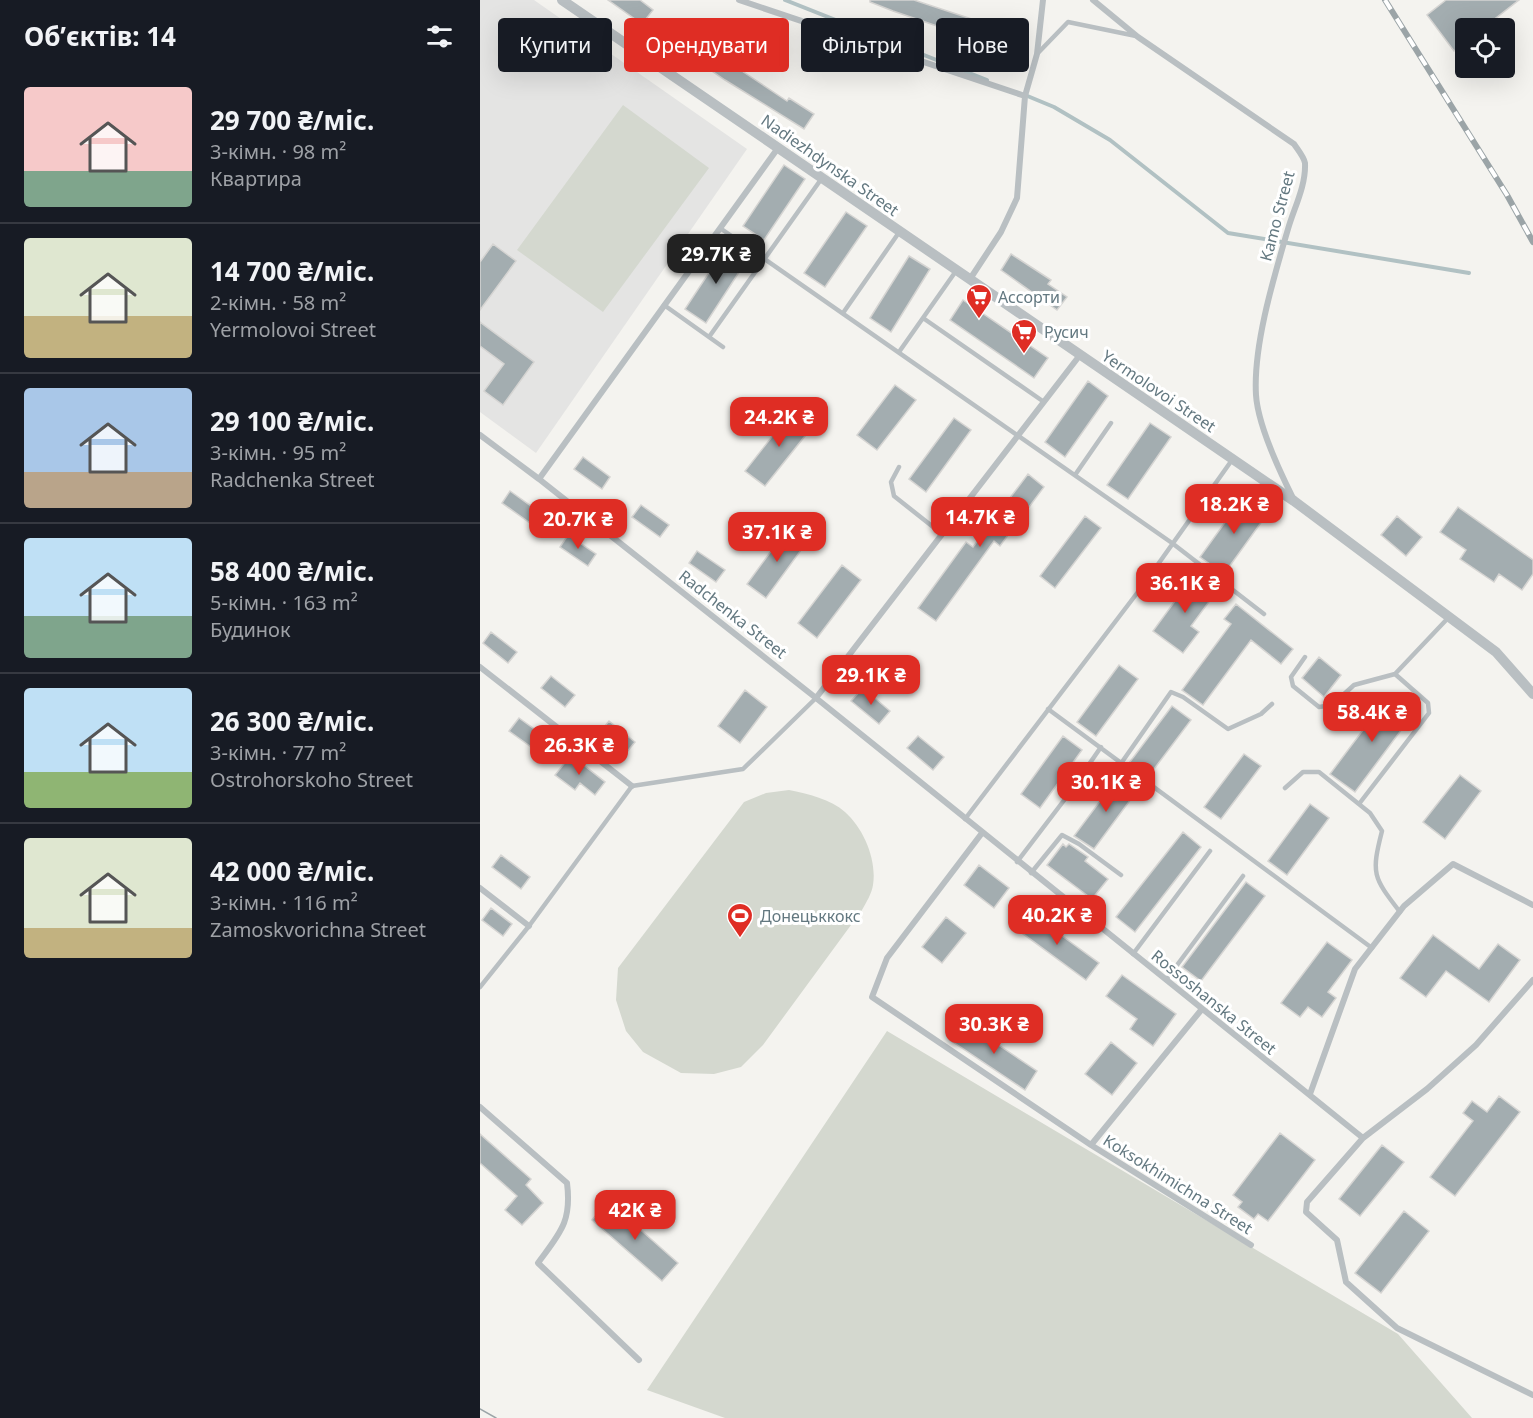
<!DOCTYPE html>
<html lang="uk">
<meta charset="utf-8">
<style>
body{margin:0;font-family:"Noto Sans",sans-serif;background:#242831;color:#f1f3f6;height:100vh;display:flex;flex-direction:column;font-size:22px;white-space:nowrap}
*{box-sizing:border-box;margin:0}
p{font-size:20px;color:#9ea1a6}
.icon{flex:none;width:33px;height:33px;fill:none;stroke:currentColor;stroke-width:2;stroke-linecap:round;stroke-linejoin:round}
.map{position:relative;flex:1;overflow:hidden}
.panel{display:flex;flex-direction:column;background:#171b24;width:480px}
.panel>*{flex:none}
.guide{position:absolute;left:18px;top:18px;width:570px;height:54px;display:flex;gap:12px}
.tools{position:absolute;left:975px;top:18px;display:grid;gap:12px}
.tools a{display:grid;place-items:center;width:60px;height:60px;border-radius:6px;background:#171b24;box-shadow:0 6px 24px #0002;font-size:30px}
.price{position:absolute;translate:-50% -51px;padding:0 14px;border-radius:12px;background:#df2d24;color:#fff;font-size:20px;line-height:39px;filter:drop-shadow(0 2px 3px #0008)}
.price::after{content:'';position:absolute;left:50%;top:36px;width:18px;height:14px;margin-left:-9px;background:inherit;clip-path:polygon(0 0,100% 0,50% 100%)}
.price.active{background:#222;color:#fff}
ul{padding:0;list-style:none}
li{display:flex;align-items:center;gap:18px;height:150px;padding:0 24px}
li+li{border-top:2px solid #363941}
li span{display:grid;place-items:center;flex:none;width:168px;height:120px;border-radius:6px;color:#555}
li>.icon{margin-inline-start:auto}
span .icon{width:72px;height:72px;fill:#fffc;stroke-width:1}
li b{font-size:26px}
h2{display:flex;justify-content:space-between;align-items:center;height:72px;padding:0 24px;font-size:26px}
.tag{padding:0 21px;border-radius:6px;background:#171b24;box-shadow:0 6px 24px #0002;font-size:21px;line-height:54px}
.tag.active{background:#df2d24;color:#fff}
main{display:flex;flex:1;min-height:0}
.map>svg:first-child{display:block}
.built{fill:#e4e4e3}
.green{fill:#d4d8cf}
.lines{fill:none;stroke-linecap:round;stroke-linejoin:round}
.stream{stroke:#b1c1c3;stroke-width:4}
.building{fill:#a3adb0;stroke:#d5d4d2;stroke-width:1.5}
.service{stroke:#b9bfc2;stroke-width:4.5}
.minor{stroke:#b9bfc2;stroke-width:6}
.tertiary{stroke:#b9bfc2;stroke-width:10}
.tram{stroke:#9ba4a7;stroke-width:1.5}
.rail-casing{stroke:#9ba4a7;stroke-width:6}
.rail{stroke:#fff;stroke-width:4;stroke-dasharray:11;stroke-linecap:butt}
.labels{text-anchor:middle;stroke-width:6;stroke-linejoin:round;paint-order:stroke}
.street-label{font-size:16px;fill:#637880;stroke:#fff}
.poi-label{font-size:16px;fill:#637880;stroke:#fff;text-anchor:start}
</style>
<main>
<section class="panel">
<h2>Об’єктів: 14<svg class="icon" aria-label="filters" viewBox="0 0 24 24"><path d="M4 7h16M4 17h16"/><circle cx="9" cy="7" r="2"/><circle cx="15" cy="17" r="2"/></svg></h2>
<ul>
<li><span style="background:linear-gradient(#f6c9c9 70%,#7fa58c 0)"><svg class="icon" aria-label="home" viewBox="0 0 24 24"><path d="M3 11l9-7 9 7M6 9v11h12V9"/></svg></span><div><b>29 700 ₴/міс.</b><p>3-кімн. · 98 m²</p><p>Квартира</p></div></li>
<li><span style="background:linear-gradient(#dfe7d0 65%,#c2b280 0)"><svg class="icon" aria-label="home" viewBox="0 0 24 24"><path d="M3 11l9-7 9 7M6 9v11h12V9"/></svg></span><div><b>14 700 ₴/міс.</b><p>2-кімн. · 58 m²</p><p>Yermolovoi Street</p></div></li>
<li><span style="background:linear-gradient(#a9c7e8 70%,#b9a48a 0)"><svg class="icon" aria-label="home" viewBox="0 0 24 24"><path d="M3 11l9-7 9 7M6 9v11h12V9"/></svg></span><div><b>29 100 ₴/міс.</b><p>3-кімн. · 95 m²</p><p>Radchenka Street</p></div></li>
<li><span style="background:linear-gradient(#bfe0f5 65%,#7fa58c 0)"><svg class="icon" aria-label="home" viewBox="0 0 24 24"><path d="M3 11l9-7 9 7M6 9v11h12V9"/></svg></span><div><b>58 400 ₴/міс.</b><p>5-кімн. · 163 m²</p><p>Будинок</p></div></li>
<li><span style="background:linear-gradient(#bfe0f5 70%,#8fb573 0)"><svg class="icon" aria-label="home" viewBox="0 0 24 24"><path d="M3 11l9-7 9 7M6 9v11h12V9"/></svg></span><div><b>26 300 ₴/міс.</b><p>3-кімн. · 77 m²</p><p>Ostrohorskoho Street</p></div></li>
<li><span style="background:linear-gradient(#dfe7d0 75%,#c2b280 0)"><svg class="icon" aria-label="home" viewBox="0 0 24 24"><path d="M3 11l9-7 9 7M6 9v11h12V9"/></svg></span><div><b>42 000 ₴/міс.</b><p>3-кімн. · 116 m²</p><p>Zamoskvorichna Street</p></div></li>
</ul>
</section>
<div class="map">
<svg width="1053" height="1418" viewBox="0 0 1053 1418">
<rect width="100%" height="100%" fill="#f4f3ef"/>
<path class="built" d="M 0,0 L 54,0 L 267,149 L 56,453 L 0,412 Z"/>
<path class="green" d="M 143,105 L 229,168 L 123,312 L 37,250 Z
M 309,790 C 328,794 351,799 365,812 C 384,829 397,860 393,885 C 392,893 386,903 382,910 L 283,1045 L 261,1067 L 234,1074 L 201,1073 L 163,1052 L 146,1031 L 136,1000 L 138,968 L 264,802 L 286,793 Z
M 407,1031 L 918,1334 L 992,1418 L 245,1418 L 167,1390 Z"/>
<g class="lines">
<path class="stream" d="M 305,0 L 507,80
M 545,95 L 574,107 L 630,140 L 748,233 L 989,273"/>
</g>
<path class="building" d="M 128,0 L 160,0 L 173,10 L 162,24 Z
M 390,0 L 434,0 L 531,32 L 524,53 L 506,47 L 507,43 L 413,11 L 390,2 Z
M 966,0 L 1039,0 L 1003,28 L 986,28 L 986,42 L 974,51 L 947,15 Z
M 199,29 L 307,101 L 309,98 L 334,114 L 324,129 L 245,80 L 190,42 Z
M 304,165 L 325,179 L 284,240 L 263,226 Z
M 366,212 L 387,226 L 345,287 L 324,273 Z
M 13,244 L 36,261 L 0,310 L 0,262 Z
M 246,247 L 267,260 L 226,323 L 205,309 Z
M 531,254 L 571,280 L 568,284 L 587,297 L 577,310 L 521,270 Z
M 429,256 L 450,269 L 411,332 L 390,318 Z
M 483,300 L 568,358 L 554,378 L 470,320 Z
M 0,322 L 54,362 L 23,405 L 4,391 L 24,364 L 0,346 Z
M 608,381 L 628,396 L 585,457 L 565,442 Z
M 415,385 L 436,400 L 397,450 L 377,435 Z
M 313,410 L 333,426 L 285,486 L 265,471 Z
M 474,418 L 491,430 L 446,492 L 429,479 Z
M 670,423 L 691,437 L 648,499 L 627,485 Z
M 103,457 L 130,477 L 122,489 L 94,469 Z
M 548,474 L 564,487 L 520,546 L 514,541 L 456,621 L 438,608 L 486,542 L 493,547 Z
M 30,491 L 58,511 L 50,523 L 22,503 Z
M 764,496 L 788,513 L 744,574 L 720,557 Z
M 161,505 L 189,525 L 180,537 L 152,517 Z
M 978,507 L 1053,560 L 1053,574 L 1042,590 L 1019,574 L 1014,582 L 980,559 L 986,550 L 960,532 Z
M 605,516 L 621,528 L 575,588 L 560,576 Z
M 917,516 L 942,537 L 926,556 L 901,535 Z
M 308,528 L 327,542 L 286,598 L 267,584 Z
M 88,535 L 116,554 L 108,566 L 80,547 Z
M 217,551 L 245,570 L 236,582 L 209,563 Z
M 362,565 L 381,580 L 337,638 L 318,623 Z
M 714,575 L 737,591 L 711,626 L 719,632 L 703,653 L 673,631 Z
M 756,604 L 813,649 L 801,664 L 771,640 L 723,705 L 702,690 L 751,624 L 744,619 Z
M 11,632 L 37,652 L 28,663 L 3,643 Z
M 839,657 L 861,675 L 844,697 L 822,678 Z
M 639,665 L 658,679 L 616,736 L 597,722 Z
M 71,676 L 95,695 L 85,707 L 61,688 Z
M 383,688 L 410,711 L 399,724 L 371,701 Z
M 265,690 L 287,707 L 260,743 L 238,726 Z
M 910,694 L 934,713 L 875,792 L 850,774 Z
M 692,706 L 711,720 L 668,777 L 649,763 Z
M 39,718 L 64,736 L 54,749 L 29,731 Z
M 129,721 L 155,742 L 146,753 L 120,732 Z
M 438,736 L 464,757 L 453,770 L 427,748 Z
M 583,736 L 602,750 L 560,808 L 541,794 Z
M 764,754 L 781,766 L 741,819 L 724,807 Z
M 91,755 L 125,782 L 115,795 L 100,783 L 95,790 L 75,775 Z
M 980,775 L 1001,791 L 965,839 L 943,822 Z
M 638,777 L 657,791 L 614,849 L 594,836 Z
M 830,804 L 849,818 L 807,875 L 788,861 Z
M 703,832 L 721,847 L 655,932 L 636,917 Z
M 583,844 L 586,847 L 589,844 L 608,857 L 605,861 L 628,879 L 612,899 L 567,865 Z
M 21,855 L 50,877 L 41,889 L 12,867 Z
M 499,865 L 529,888 L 514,908 L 484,885 Z
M 766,882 L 785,896 L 721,981 L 702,967 Z
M 11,908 L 32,924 L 23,936 L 2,920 Z
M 548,911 L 619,963 L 606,980 L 535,928 Z
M 466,917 L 486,933 L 462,963 L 442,947 Z
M 953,935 L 999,969 L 1018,944 L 1040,960 L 1009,1002 L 966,971 L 946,997 L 920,978 Z
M 847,942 L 872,960 L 848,992 L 856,998 L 842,1017 L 828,1007 L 820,1017 L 801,1003 Z
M 642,975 L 696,1014 L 673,1046 L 650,1029 L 657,1019 L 626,996 Z
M 483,1021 L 557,1071 L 545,1090 L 470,1040 Z
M 631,1042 L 657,1063 L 632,1095 L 605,1074 Z
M 1019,1096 L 1040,1112 L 975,1196 L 950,1177 L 993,1121 L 983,1113 L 992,1101 L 1007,1112 Z
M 800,1133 L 835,1160 L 788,1221 L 778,1214 L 774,1219 L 758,1207 L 762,1202 L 753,1195 Z
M 0,1134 L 51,1179 L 46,1185 L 63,1203 L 42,1225 L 25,1210 L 37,1196 L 0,1163 Z
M 902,1145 L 924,1162 L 880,1216 L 859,1199 Z
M 128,1201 L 198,1263 L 182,1281 L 112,1220 Z
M 924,1211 L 949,1231 L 901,1293 L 875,1273 Z"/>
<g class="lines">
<path class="service" d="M 557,54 L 588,22 L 656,36
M 240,228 L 692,543 L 784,614
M 184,305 L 243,347
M 363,313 L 420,231
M 443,318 L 564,402
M 229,337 L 342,178
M 419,352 L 476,271
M 419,467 L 411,482 L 414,496 L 462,534
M 595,475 L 631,423
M 825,657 L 811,677 L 813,686 L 839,707 L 852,705 L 874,685 L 915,674 L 969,617
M 568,709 L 892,948
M 642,762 L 691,692 L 703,697 L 748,729 L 781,714 L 792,704
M 805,788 L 823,772 L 839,772 L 890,813 L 902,831 C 891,874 893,877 920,912
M 879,804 L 949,713 L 948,703 L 915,674
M 485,819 L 664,584 L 752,460
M 537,862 L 585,799 L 621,747
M 551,873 L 582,835 L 599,844 L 641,875
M 653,954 L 730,851
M 686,980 L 763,876
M 0,987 L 49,926 L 152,786 L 263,769 L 336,698"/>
<path class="minor" d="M 259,0 L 545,96
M 613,0 L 658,37 L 814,144 C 818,150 824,157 825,163 C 826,186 814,208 808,229 C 794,277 773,345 776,395 C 778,426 799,470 813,498
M 490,279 L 521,232 L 537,198 L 545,96 L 557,54 L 563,0
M 0,435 L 59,479 L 336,698 L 883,1138
M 59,479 L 298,148
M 0,667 L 152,786
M 336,698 L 600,355
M 502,833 L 407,958 L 392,997 L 611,1145 L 771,1245
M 0,888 L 49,926
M 1053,980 L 996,1045 L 947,1089 L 883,1138 L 827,1202 L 826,1212 L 857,1240 L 866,1282 L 917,1328 L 1053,1395
M 830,1094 L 875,969 L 924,906 L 973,864 L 1053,905
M 0,1107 L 87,1183 C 92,1222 80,1233 58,1263 L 159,1360
M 611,1145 L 722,1009"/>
<path class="tertiary" d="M 82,0 L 814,501 L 1016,652 L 1053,694"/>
<path class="tram" d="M 0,1409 L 16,1418"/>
<defs>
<path id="rail" d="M 905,0 L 1027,195 L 1053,242"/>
</defs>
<use href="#rail" class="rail-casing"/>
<use href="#rail" class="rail"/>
</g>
<defs>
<symbol id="supermarket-pin" viewBox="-11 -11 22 30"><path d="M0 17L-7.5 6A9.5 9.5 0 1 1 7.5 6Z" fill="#df2d24" stroke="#fff"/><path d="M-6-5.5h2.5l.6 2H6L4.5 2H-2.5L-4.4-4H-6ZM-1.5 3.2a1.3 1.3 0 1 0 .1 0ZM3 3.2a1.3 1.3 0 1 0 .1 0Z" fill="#fff"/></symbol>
<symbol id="stadium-pin" viewBox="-11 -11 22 30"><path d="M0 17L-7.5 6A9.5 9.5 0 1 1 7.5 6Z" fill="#df2d24" stroke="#fff"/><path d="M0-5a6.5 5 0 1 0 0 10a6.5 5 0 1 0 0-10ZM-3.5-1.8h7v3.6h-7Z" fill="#fff"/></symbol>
</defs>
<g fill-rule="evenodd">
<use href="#supermarket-pin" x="484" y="282" width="30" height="40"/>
<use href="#supermarket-pin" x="529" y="317" width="30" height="40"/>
<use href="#stadium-pin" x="245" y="901" width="30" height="40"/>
</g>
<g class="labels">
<g class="street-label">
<text transform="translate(350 165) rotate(35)" y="6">Nadiezhdynska Street</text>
<text transform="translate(797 216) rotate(-75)" y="6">Kamo Street</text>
<text transform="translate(679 391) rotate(34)" y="6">Yermolovoi Street</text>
<text transform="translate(253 614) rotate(38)" y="6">Radchenka Street</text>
<text transform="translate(734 1002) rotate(39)" y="6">Rossoshanska Street</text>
<text transform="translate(698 1184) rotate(32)" y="6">Koksokhimichna Street</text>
</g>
<g class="poi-label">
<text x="518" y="303">Ассорти</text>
<text x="564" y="338">Русич</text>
<text x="280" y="922">Донецьккокс</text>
</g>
</g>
</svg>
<div class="tools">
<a><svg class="icon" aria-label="locate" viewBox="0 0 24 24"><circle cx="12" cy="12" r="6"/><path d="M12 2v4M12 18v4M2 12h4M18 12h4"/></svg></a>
</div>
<b class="price active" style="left:236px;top:285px">29.7K ₴</b>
<b class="price" style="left:299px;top:448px">24.2K ₴</b>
<b class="price" style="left:754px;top:535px">18.2K ₴</b>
<b class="price" style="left:500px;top:548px">14.7K ₴</b>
<b class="price" style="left:98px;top:550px">20.7K ₴</b>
<b class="price" style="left:297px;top:563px">37.1K ₴</b>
<b class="price" style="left:705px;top:614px">36.1K ₴</b>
<b class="price" style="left:391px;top:706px">29.1K ₴</b>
<b class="price" style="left:892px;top:743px">58.4K ₴</b>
<b class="price" style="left:99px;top:776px">26.3K ₴</b>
<b class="price" style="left:626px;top:813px">30.1K ₴</b>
<b class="price" style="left:577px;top:946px">40.2K ₴</b>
<b class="price" style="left:514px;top:1055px">30.3K ₴</b>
<b class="price" style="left:155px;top:1241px">42K ₴</b>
<div class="guide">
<a class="tag">Купити</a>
<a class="tag active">Орендувати</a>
<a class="tag">Фільтри</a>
<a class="tag">Нове</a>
</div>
</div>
</main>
